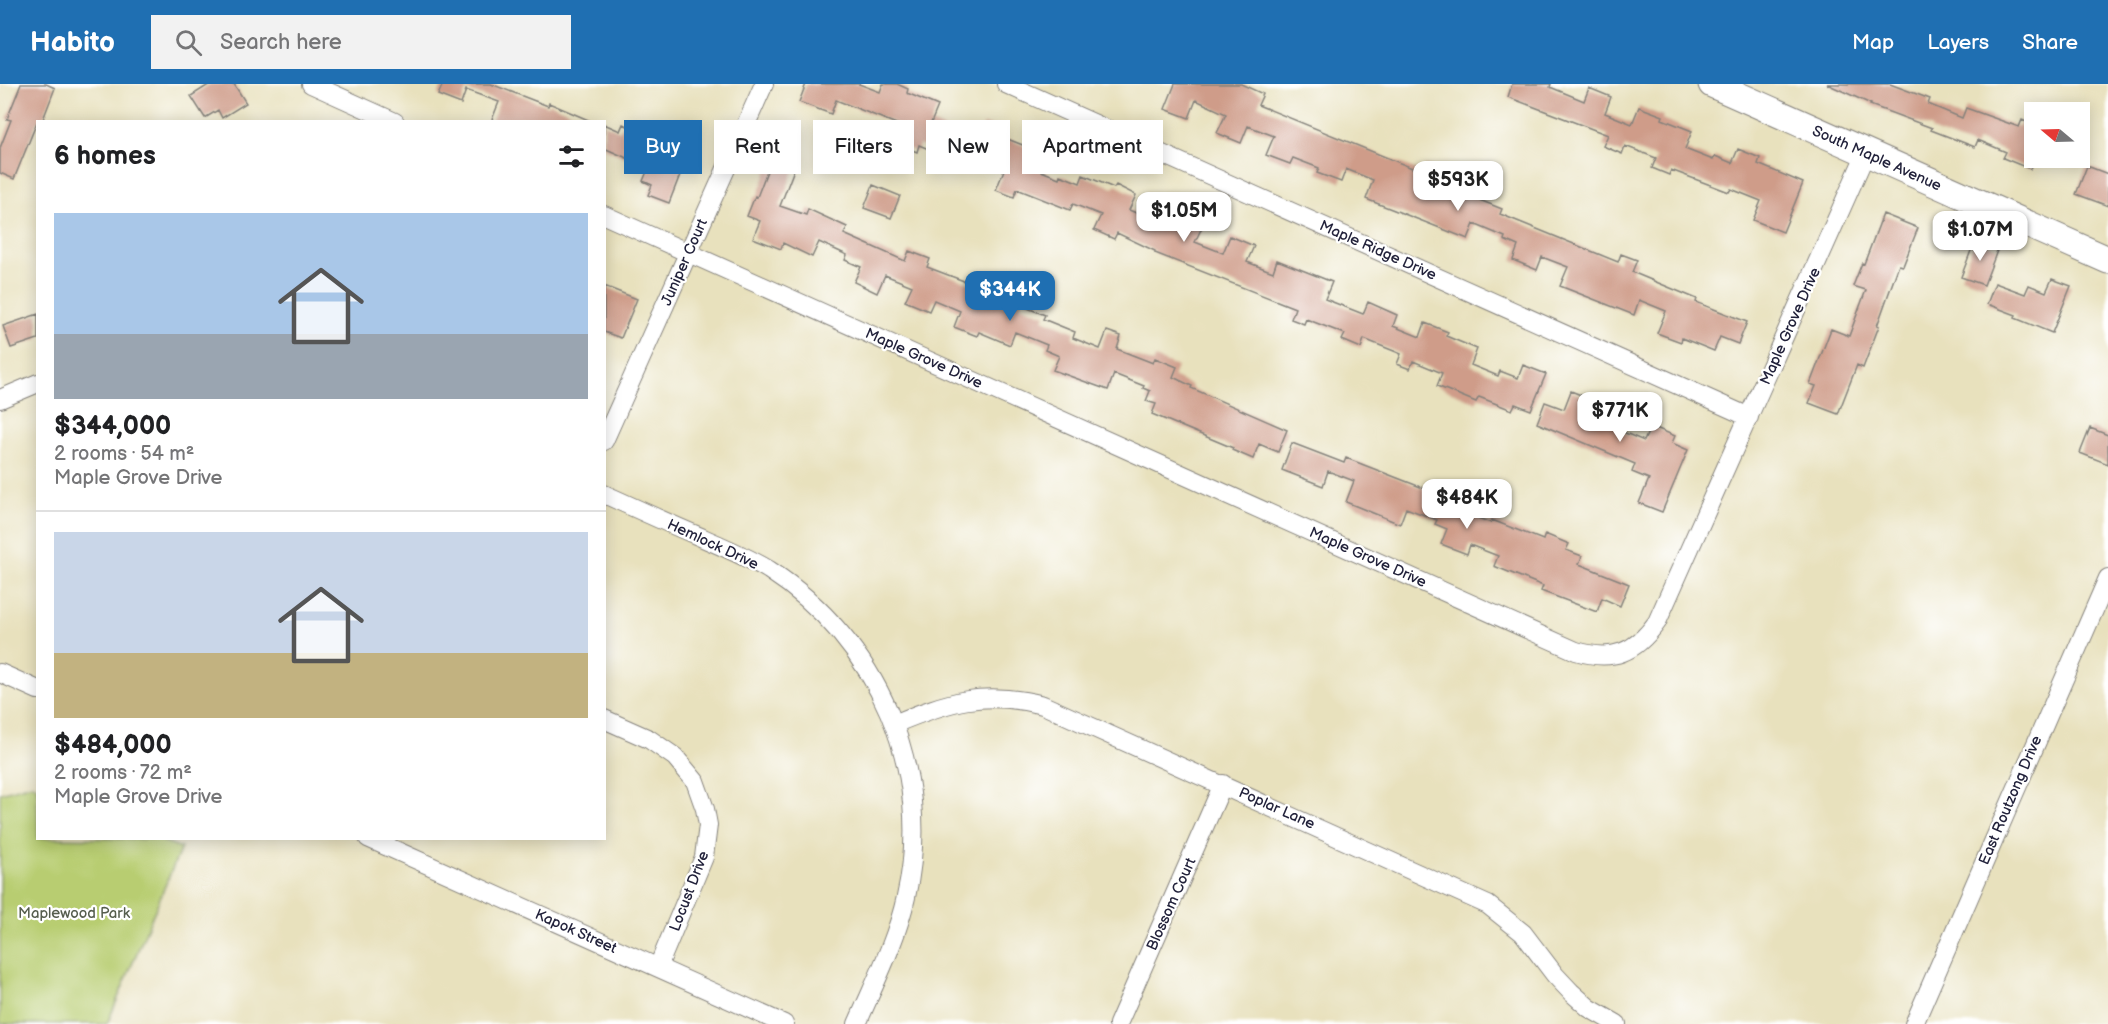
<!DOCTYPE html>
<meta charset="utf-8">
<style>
body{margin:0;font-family:"Balsamiq Sans",sans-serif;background:#f2f2f2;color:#202124;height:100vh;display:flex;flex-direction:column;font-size:22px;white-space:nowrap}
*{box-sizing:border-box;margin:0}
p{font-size:20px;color:#757577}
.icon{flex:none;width:33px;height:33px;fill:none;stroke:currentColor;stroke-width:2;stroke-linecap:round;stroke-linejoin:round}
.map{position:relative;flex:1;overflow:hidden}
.panel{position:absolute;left:36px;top:36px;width:570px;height:720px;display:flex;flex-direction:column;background:#fff;border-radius:0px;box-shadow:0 3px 15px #0003}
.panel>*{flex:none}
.guide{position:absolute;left:624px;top:36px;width:570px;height:54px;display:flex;gap:12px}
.needle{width:39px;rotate:289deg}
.tools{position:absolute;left:2024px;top:18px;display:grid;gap:12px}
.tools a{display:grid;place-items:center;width:66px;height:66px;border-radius:0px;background:#fff;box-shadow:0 3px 15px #0003;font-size:30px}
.price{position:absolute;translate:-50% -51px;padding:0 14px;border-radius:12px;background:#fff;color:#222;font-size:20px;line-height:39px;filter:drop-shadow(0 2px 3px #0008)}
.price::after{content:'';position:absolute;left:50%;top:36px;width:18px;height:14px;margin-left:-9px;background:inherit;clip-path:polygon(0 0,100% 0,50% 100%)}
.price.current{background:#1f6fb2;color:#fff}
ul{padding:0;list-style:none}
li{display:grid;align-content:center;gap:12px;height:318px;padding:0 18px}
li+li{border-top:2px solid #e0e0e0}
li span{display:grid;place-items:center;height:186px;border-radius:0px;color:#555}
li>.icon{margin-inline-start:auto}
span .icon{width:108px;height:108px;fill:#fffc;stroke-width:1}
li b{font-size:26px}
h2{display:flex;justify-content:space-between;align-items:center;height:72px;padding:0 18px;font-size:26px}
.tag{padding:0 21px;border-radius:0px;background:#fff;box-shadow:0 3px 15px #0003;font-size:21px;line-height:54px}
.tag.current{background:#1f6fb2;color:#fff}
header{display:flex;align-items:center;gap:36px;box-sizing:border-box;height:84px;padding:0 30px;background:#1f6fb2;color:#fff}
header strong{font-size:28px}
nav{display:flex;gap:33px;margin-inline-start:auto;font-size:21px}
.search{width:420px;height:54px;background:#f2f2f2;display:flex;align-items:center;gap:15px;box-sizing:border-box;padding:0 21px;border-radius:0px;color:#757577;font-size:22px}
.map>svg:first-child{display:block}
.green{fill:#b8cd71;stroke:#6d7856;stroke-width:1.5}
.building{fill:#cf9c89}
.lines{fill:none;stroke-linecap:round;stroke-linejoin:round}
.minor-casing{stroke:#85827c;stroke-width:20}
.secondary-casing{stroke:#85827c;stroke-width:29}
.minor{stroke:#fff;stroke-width:18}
.secondary{stroke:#fff;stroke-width:27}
.labels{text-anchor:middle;stroke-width:4.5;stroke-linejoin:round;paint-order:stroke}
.street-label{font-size:15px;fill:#22223b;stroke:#fff}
.park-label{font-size:15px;fill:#565e4e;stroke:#fff}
</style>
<header>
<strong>Habito</strong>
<div class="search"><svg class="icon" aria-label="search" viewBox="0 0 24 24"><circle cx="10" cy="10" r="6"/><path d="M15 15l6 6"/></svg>Search here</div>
<nav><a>Map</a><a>Layers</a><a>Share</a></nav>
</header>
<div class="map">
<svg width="2108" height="940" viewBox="0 0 2108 940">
<rect width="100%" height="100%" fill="#fff"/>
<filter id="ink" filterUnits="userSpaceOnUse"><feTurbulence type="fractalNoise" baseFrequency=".0167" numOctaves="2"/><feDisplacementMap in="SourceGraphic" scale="12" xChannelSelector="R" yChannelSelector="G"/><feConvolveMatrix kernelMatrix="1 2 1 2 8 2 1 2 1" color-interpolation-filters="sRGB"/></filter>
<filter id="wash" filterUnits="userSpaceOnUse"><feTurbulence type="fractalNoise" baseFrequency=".008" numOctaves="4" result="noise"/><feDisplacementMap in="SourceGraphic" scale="24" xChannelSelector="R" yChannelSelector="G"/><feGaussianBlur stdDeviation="1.35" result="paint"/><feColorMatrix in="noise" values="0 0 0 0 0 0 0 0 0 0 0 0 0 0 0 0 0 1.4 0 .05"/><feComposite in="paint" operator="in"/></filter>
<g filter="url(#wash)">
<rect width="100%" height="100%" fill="#e8e1bd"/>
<path class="green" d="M 32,700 L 37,703 L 38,754 L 158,755 L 181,764 L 107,940 L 0,940 L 0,709 Z"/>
<g id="blocks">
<path class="building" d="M 21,0 L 46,0 L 55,4 L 42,38 L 37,38 L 14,95 L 0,89 L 0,64 L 11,36 L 7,35 Z
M 210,0 L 234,0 L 246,19 L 222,34 L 218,26 L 205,34 L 191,12 Z
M 443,0 L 491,0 L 548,22 L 549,19 L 593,38 L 491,38 L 499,18 L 466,6 L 461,20 L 438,11 Z
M 806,0 L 859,0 L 880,8 L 883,0 L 897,0 L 908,5 L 907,9 L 938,22 L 931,39 L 961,51 L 963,47 L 979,53 L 984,40 L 1007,48 L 1005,54 L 1038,67 L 1031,83 L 1059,94 L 1060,91 L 1080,99 L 1083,91 L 1114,104 L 1116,101 L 1136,111 L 1129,126 L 1175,145 L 1180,132 L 1203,141 L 1195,158 L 1223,169 L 1230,152 L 1254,162 L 1247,178 L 1273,188 L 1277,176 L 1332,198 L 1325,215 L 1363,230 L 1368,218 L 1397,231 L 1393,242 L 1420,253 L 1425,239 L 1448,248 L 1446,252 L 1477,265 L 1471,281 L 1498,292 L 1500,287 L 1518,294 L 1523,281 L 1546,290 L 1531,326 L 1515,320 L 1512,326 L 1479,313 L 1476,318 L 1437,302 L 1442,289 L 1413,277 L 1410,285 L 1397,280 L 1401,270 L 1394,267 L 1364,255 L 1361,264 L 1342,256 L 1345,250 L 1306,235 L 1304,240 L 1291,235 L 1295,224 L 1155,169 L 1155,167 L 1117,149 L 1114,155 L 1094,146 L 1101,131 L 1073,120 L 1070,126 L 1017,105 L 1014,113 L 996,106 L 1004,86 L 972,75 L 970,82 L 919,61 L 917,68 L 897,60 L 904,43 L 836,16 L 831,30 L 799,18 Z
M 1175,0 L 1241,0 L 1263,10 L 1258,21 L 1422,88 L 1425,81 L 1444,89 L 1443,93 L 1480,107 L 1477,115 L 1502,125 L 1500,130 L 1618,178 L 1621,170 L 1637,176 L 1632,188 L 1697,215 L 1696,218 L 1747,238 L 1738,260 L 1720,253 L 1714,267 L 1682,254 L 1681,258 L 1657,249 L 1666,227 L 1639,216 L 1634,231 L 1560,202 L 1568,183 L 1542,173 L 1537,186 L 1513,176 L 1518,162 L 1504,156 L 1505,153 L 1474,140 L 1468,155 L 1366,115 L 1373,96 L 1346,85 L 1341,98 L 1317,89 L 1319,84 L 1293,74 L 1290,80 L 1266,71 L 1274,52 L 1248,42 L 1241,59 L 1217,49 L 1226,30 L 1196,16 L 1189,34 L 1165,25 Z
M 1512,0 L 1551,0 L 1550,3 L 1584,17 L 1589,4 L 1611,13 L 1605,29 L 1632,40 L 1639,23 L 1663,32 L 1662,35 L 1692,47 L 1685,65 L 1713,76 L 1715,72 L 1732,79 L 1738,65 L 1760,74 L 1758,80 L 1803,99 L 1783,148 L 1753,136 L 1761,117 L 1731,105 L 1729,108 L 1671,86 L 1669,91 L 1652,84 L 1656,74 L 1625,62 L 1622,70 L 1603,62 L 1608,51 L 1508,13 Z
M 1827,0 L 1890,0 L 1930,15 L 1928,20 L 1962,34 L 1966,24 L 2019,43 L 2022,36 L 2034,41 L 2034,74 L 2030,85 L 2003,74 L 2006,68 L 1978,56 L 1975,63 L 1931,46 L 1932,44 L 1870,21 L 1871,20 Z
M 604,40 L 620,47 L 623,40 L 641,48 L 629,75 L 604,64 Z
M 670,52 L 692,60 L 669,119 L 648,111 L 652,101 L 643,97 L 651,78 L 659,81 Z
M 772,74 L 795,83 L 780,122 L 806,131 L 808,125 L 847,143 L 844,150 L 905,177 L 909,167 L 930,175 L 927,183 L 977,202 L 974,209 L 1003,221 L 1008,208 L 1023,214 L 1020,221 L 1045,231 L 1043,235 L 1075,248 L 1073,254 L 1100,265 L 1107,247 L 1121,252 L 1117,265 L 1153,279 L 1155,274 L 1177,283 L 1173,293 L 1192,302 L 1191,304 L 1287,346 L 1278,368 L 1259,360 L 1253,375 L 1232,366 L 1233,364 L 1152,330 L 1156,320 L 1146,317 L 1150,307 L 1143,304 L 1144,302 L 1114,290 L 1108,306 L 1053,286 L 1059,272 L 1045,266 L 1047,261 L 1015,248 L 1010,261 L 979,248 L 977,252 L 954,243 L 960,227 L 934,216 L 929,227 L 905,217 L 912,202 L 885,191 L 877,209 L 854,198 L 861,183 L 845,176 L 847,171 L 819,158 L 812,173 L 783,159 L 781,165 L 753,154 L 760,137 L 747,132 L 755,112 L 757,113 Z
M 2087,82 L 2108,90 L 2108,122 L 2076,110 Z
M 873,101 L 900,112 L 891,134 L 864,124 Z
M 1883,130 L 1918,144 L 1903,182 L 1899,181 L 1877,242 L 1879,242 L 1863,284 L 1857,281 L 1838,330 L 1809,319 L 1816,302 L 1810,300 L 1831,245 L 1849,252 L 1866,206 L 1853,202 L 1862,179 L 1864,180 Z
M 1975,156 L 1998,164 L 1984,201 L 1961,193 Z
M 2052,195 L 2071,202 L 2052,249 L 2015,234 L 2016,231 L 1987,220 L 1995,199 L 2025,210 L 2029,201 L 2046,208 Z
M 604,202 L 637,215 L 621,254 L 604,248 Z
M 38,230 L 38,255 L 11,264 L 3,242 Z
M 1571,307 L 1625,329 L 1618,346 L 1644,357 L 1651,342 L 1675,352 L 1672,359 L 1688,366 L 1662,428 L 1639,419 L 1649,395 L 1632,388 L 1635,380 L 1537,339 L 1545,318 L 1564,325 Z
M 2090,344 L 2108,351 L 2108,380 L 2080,369 Z
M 1292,359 L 1344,379 L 1346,374 L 1436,409 L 1433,417 L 1491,439 L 1492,436 L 1543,456 L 1545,450 L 1569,460 L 1566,466 L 1582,472 L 1579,480 L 1629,500 L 1620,522 L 1602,514 L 1597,528 L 1541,507 L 1543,502 L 1494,482 L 1498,472 L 1470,461 L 1467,470 L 1441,460 L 1447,445 L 1435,440 L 1437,436 L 1406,424 L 1400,440 L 1346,418 L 1354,397 L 1328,387 L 1323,402 L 1282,386 Z"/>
</g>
</g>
<g filter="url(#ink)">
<use href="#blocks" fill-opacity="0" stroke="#85827c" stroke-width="1.5"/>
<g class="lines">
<defs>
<path id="minor" d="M 311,0 L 395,38
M 1006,0 L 1749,333
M 604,131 L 1576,567 C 1613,578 1635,569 1657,538 L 1866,69
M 0,315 L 38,299
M 604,357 L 764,0
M 604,410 C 635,424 665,438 696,451 C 721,462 746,472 769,486 C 877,556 935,686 906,813 C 896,858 875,898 857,940
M 0,589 L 38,606
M 604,635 L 649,655 L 675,673 L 695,697 L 705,725 L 708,741 L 704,773 L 658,883
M 894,640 C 949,617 983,606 1043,621 L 1488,821 L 1523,849 L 1555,891 L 1571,908 L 1589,924 L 1617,940
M 368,754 L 784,940
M 1118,940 L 1223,700
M 1914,940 L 2108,494"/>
<path id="secondary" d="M 1712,0 L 2108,176"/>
</defs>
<use href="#minor" class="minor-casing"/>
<use href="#secondary" class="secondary-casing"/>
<use href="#minor" class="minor"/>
<use href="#secondary" class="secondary"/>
</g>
</g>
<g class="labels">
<g class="street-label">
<text transform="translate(1877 74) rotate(24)" y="5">South Maple Avenue</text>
<text transform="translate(1378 166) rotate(24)" y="5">Maple Ridge Drive</text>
<text transform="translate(684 178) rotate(-66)" y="5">Juniper Court</text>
<text transform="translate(1790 242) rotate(-66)" y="5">Maple Grove Drive</text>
<text transform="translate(924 274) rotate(24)" y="5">Maple Grove Drive</text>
<text transform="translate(713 460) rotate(25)" y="5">Hemlock Drive</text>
<text transform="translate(1368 473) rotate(24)" y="5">Maple Grove Drive</text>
<text transform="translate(2010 716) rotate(-67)" y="5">East Routzong Drive</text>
<text transform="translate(1277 724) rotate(24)" y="5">Poplar Lane</text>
<text transform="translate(689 807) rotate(-69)" y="5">Locust Drive</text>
<text transform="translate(1171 820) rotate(-66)" y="5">Blossom Court</text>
<text transform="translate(576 847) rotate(24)" y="5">Kapok Street</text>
</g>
<g class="park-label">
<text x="74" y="834">Maplewood Park</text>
</g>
</g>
</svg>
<div class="tools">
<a><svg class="needle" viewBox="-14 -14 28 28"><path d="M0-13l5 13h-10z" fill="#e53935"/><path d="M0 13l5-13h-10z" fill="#757577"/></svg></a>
</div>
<b class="price" style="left:1458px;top:128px">$593K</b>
<b class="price" style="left:1184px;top:159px">$1.05M</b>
<b class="price" style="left:1980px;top:178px">$1.07M</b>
<b class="price current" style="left:1010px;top:238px">$344K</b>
<b class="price" style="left:1620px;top:359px">$771K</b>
<b class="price" style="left:1467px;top:446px">$484K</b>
<div class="guide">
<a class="tag current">Buy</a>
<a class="tag">Rent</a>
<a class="tag">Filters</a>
<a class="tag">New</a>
<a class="tag">Apartment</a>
</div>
<section class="panel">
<h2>6 homes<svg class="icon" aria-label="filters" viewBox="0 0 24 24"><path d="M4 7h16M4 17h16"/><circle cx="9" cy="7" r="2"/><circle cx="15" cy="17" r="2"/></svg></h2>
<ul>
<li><span style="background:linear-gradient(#a9c7e8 65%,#9aa5b1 0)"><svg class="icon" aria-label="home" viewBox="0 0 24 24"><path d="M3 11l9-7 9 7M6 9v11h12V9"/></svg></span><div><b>$344,000</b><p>2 rooms · 54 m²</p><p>Maple Grove Drive</p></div></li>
<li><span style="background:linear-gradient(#c9d6e8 65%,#c2b280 0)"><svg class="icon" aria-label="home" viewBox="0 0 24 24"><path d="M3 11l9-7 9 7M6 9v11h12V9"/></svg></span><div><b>$484,000</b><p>2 rooms · 72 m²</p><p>Maple Grove Drive</p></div></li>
</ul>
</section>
</div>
